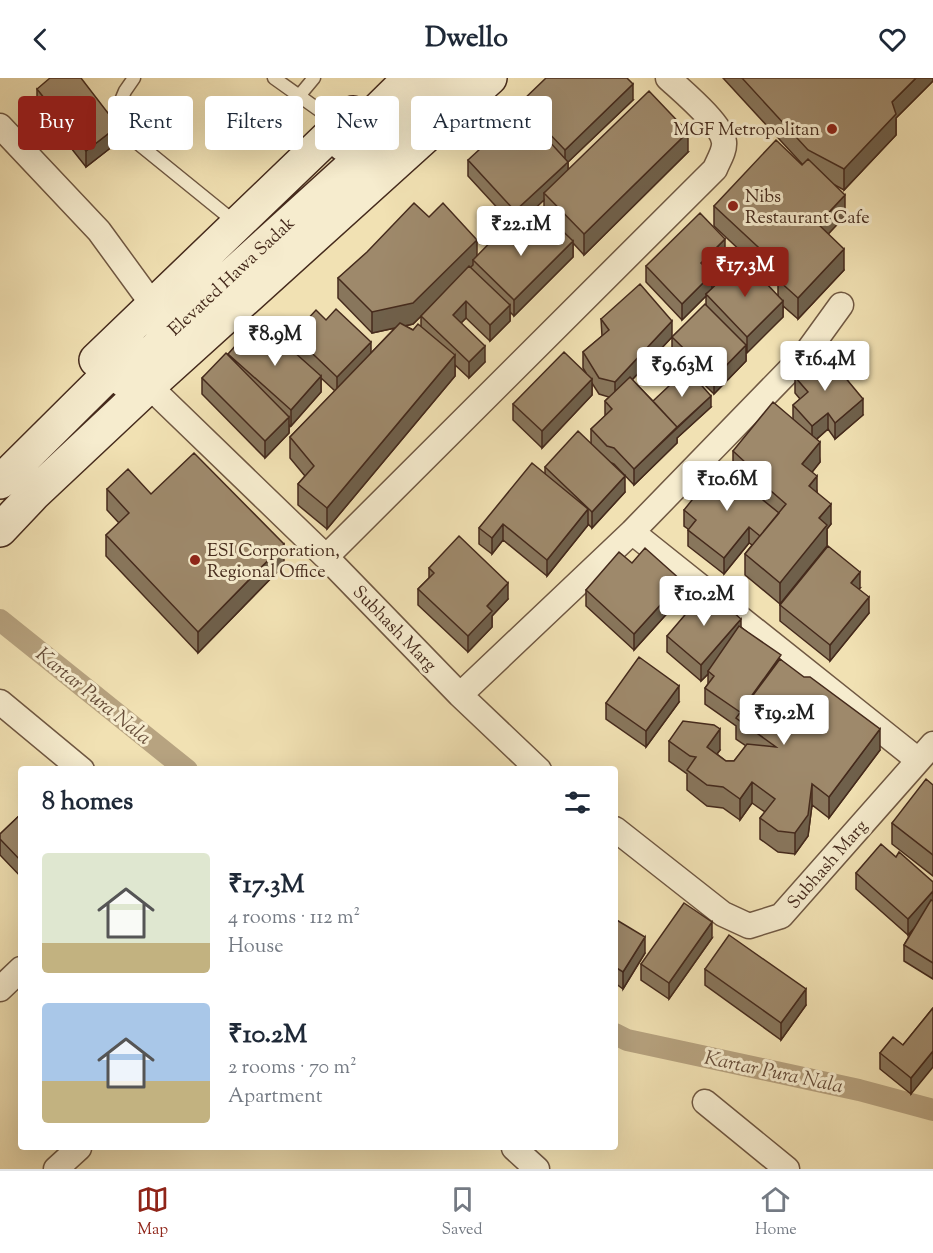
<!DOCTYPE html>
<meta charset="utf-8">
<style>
body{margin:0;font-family:"Sorts Mill Goudy",serif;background:#f6f6f7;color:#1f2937;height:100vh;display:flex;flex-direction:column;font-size:22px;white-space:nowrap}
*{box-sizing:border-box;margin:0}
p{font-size:20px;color:#747a83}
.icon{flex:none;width:33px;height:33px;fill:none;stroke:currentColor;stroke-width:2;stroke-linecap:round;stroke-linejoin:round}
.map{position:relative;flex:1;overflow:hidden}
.details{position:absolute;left:18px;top:688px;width:600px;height:384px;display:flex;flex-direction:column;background:#fff;border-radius:6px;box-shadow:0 6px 24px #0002}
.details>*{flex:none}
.hud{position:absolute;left:18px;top:18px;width:600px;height:54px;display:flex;gap:12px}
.price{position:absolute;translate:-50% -51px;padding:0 14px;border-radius:6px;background:#fff;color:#222;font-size:20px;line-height:39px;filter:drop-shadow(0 2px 3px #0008)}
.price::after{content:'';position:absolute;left:50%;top:36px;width:18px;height:14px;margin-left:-9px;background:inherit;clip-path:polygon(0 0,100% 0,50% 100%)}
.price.current{background:#8f2418;color:#fff}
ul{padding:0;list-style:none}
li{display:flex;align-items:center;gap:18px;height:150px;padding:0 24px}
li span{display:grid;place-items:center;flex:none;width:168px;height:120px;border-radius:6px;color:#555}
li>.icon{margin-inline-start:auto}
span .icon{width:72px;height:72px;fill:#fffc;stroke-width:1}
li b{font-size:26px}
h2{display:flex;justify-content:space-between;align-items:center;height:72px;padding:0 24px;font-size:26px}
.tag{padding:0 21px;border-radius:6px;background:#fff;box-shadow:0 6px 24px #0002;font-size:21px;line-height:54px}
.tag.current{background:#8f2418;color:#fff}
header{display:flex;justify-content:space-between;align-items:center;height:78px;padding:0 24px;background:#fff;font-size:27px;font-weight:800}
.menu{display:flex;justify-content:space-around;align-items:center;height:84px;border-top:2px solid #e0e1e3;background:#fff;font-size:16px;color:#747a83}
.menu a{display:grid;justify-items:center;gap:3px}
.menu .current{color:#8f2418}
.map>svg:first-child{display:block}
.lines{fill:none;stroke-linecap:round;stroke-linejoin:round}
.canal{stroke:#b7a380;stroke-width:22}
.lane-casing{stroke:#705842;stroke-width:15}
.street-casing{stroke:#705842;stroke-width:27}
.secondary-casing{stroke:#452a1c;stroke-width:36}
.lane{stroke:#f6ecce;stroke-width:12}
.street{stroke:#f6ecce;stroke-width:24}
.secondary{stroke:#f6ecce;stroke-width:33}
.wall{fill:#88765c;stroke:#452a1c;stroke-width:1.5;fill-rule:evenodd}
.shaded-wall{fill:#6f604b;stroke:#452a1c;stroke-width:1.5}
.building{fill:#9e896b;stroke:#452a1c;stroke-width:1.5}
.poi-dot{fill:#8f2418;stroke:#f6ecce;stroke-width:2}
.labels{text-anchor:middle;stroke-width:6;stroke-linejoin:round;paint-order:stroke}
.poi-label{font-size:18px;fill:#452a1c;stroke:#f6ecce;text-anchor:start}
.street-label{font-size:18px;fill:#452a1c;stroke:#f6ecce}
.water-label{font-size:20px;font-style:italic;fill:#674e3a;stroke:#f6ecce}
</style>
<header><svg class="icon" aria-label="back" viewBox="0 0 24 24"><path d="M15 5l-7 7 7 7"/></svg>Dwello<svg class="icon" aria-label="heart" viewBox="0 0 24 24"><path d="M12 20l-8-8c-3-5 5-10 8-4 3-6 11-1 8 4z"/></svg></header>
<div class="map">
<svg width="933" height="1091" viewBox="0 0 933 1091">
<rect width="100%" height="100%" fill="#f1e1b3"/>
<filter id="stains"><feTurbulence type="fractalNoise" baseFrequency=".00333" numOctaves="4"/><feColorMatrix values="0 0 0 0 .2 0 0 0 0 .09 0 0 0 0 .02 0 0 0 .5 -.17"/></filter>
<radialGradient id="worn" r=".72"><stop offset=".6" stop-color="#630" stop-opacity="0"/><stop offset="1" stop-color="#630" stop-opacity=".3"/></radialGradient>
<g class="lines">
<path class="canal" d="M 0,542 L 187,692
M 615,956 L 627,962 L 859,1012 L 933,1032"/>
<defs>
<path id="lane" d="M 134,0 L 125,13 L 117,32 L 130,59 L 236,145
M 274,0 L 340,47
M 299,18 L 314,0"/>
<path id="street" d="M 0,48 L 99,153 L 153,227
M 149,308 L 326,479 L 460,617 L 539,692
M 632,454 L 918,682
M 326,479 L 715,91 C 718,83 725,73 724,64 C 722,46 682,13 668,0
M 460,617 L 632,454 L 807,274 L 841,227
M 0,624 L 82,692
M 615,751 L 723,836 L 749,848 L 781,838 L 933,666
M 0,911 L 21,891
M 705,1024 L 787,1091
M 514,1070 L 537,1091
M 56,1091 L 79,1070"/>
<path id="secondary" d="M 343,66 L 410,0
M 96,282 L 353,35
M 125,303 L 188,237 L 449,0
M 0,404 L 133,272
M 0,452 L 34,416 L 149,308 L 490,0"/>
</defs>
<use href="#lane" class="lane-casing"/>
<use href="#street" class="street-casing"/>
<use href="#secondary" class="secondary-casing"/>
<use href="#lane" class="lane"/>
<use href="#street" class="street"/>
<use href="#secondary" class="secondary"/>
</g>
<path class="wall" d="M 723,0 L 933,0 L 933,3 L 896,40 L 896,57 L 844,112 L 835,107 L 845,138 L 828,156 L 844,192 L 798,241 L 783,228 L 783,239 L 746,274 L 746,283 L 714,316 L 672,275 L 672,259 L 706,227 L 706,218 L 682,242 L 646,204 L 646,188 L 725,177 L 709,193 L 712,210 L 778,218 L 778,208 L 714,148 L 714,128 L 803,87 Z
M 37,11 L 118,64 L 86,89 L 37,27 Z
M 633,22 L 568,84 L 568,92 L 688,74 L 584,177 L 573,165 L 573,179 L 514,238 L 510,234 L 510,243 L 490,263 L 466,240 L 461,245 L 485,284 L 469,300 L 455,287 L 455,298 L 327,451 L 298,427 L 298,406 L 305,398 L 290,380 L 290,359 L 335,313 L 321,300 L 321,314 L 291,348 L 289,347 L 289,355 L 265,380 L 202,316 L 202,300 L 228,278 L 228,276 L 280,270 L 293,273 L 293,257 L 326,242 L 371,275 L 395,250 L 372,255 L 338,220 L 338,200 L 429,139 L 477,178 L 527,165 L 550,142 L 544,136 L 544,122 L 515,149 L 468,98 L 468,82 L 523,66 L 541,69 L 544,66 L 520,41 L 520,25 ZM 421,238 L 421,248 L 413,252 L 405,248 L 413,246 Z
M 601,241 L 672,259 L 632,302 L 653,323 L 711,329 L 677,360 L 677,365 L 634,407 L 614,386 L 612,385 L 625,414 L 592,450 L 588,446 L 588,447 L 547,498 L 503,462 L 492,476 L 479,466 L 479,450 L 545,396 L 545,389 L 591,366 L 591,351 L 605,338 L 605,323 L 609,319 L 599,316 L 592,305 L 592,317 L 542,370 L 513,342 L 513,326 L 586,295 L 583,290 L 583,274 L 602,258 Z
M 795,299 L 863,337 L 835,361 L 828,351 L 817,361 L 820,384 L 812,394 L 817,414 L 831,446 L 827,451 L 827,468 L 780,526 L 745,497 L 745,476 L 752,467 L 749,465 L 724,496 L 688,468 L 688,451 L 684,448 L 684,432 L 743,405 L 743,403 L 733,394 L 733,373 L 793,341 L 793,327 L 800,321 L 795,315 Z
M 107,411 L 151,416 L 284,487 L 198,575 L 106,478 L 106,457 L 119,445 L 107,432 Z
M 632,485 L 682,519 L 634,572 L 586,528 L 586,512 Z
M 429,490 L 508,521 L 492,538 L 492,549 L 468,574 L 418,527 L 418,511 L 429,500 Z
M 860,510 L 859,511 L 869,535 L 830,583 L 780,543 L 780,527 Z
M 741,549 L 781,582 L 880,672 L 829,740 L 812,727 L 808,758 L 795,776 L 778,774 L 760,761 L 760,740 L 765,734 L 752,725 L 740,742 L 723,730 L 707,728 L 687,712 L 687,696 L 669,683 L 669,663 L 720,672 L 717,676 L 726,683 L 734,683 L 746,668 L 736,661 L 736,648 L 705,626 L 705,610 L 708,606 L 708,596 L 701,603 L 667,574 L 667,558 Z
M 679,624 L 646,669 L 606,641 L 606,625 Z
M 933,707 L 933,798 L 892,766 L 892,745 Z
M 21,736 L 21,799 L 0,777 L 0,756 Z
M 896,779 L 933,804 L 933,901 L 904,883 L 904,867 L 913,852 L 908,857 L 856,811 L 856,795 Z
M 615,841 L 645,875 L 623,911 L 615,905 Z
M 712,860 L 669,921 L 641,902 L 641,886 Z
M 705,891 L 806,927 L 781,962 L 705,907 Z
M 933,930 L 911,1016 L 880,991 L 880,975 L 903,967 Z"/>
<path class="shaded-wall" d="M 916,0 L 933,0 L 933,3 L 896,40 L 896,57 L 844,112 L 844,91 L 892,24 Z
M 633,6 L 633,22 L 568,84 L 568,100 L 544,115 L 544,122 L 515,149 L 515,133 L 565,87 L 565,72 Z
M 118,48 L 118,64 L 86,89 L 86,73 Z
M 688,54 L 688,74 L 584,177 L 584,156 Z
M 845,117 L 845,138 L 818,167 L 818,146 Z
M 725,161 L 725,177 L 701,201 L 701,185 Z
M 477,162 L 477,183 L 473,182 L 473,187 L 413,246 L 372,255 L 372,234 Z
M 573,163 L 573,179 L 514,238 L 514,222 Z
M 844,171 L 844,192 L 798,241 L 798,220 Z
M 712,196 L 712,212 L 706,216 L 706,218 L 682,242 L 682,226 Z
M 466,223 L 466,240 L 453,253 L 453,237 Z
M 783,223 L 783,239 L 747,275 L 747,259 Z
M 510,227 L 510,243 L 490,263 L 490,247 Z
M 672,243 L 672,259 L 615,320 L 615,304 Z
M 371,264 L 371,280 L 337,315 L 337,299 Z
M 746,267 L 746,283 L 714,316 L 714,300 Z
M 485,268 L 485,284 L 469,300 L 469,284 Z
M 455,277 L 455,298 L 327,451 L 327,430 Z
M 321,298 L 321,314 L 291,348 L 291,332 Z
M 592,301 L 592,317 L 542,370 L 542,353 Z
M 711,318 L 711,329 L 677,360 L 677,365 L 634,407 L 634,391 Z
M 863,321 L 863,337 L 835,361 L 835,345 Z
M 828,335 L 828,351 L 812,365 L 812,348 Z
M 289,339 L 289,355 L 265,380 L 265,363 Z
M 820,364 L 820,384 L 802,407 L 802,386 Z
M 625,398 L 625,414 L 592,450 L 592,434 Z
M 817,398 L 817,419 L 809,408 Z
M 831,426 L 831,446 L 827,451 L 827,468 L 780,526 L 780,505 L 819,440 Z
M 588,431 L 588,447 L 547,498 L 547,482 Z
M 503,446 L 503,462 L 492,476 L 492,460 Z
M 749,449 L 749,465 L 724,496 L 724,480 Z
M 284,466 L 284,487 L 198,575 L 198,554 Z
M 860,494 L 860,510 L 851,521 L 851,505 Z
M 682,503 L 682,519 L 634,572 L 634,556 Z
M 508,505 L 508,521 L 492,538 L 492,549 L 468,574 L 468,558 L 487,528 Z
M 869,519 L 869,535 L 830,583 L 830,567 Z
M 741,541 L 741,557 L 708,593 L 708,596 L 701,603 L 701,587 Z
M 679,608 L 679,624 L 646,669 L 646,653 Z
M 720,651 L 720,672 L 707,689 L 707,669 Z
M 880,651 L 880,672 L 829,740 L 829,719 Z
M 752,704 L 752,725 L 740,742 L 740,721 Z
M 812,706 L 812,727 L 808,758 L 795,776 L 795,755 Z
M 933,813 L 933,829 L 908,857 L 908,841 Z
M 712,844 L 712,860 L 669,921 L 669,905 Z
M 645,859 L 645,875 L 623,911 L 623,894 Z
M 806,911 L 806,927 L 781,962 L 781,945 Z
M 933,973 L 933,989 L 911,1016 L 911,1000 Z"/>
<path class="building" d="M 50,0 L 81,0 L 118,48 L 86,73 L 37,11 Z
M 546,0 L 627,0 L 633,6 L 565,72 L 520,25 Z
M 742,0 L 916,0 L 892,24 L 896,36 L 844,91 L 808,72 Z
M 649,13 L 688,54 L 584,156 L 544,115 Z
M 506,47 L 523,66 L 532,59 L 541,69 L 548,62 L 568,84 L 515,133 L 468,82 Z
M 776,62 L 802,87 L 808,81 L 845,117 L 818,146 L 844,171 L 798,220 L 778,202 L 785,194 L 714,128 Z
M 414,125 L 429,139 L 443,125 L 477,162 L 413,225 L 372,234 L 338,200 L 367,174 Z
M 700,135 L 725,161 L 701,185 L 712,196 L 682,226 L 646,188 Z
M 550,141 L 573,163 L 514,222 L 473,182 L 508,146 L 527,165 Z
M 743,181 L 783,223 L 747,259 L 706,216 Z
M 469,188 L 510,227 L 490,247 L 466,223 L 453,237 L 485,268 L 469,284 L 421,238 Z
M 640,206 L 672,243 L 615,304 L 599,300 L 583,274 L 609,252 L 601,241 Z
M 705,226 L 746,267 L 714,300 L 672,259 Z
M 336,231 L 371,264 L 337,299 L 293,257 L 316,232 L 326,242 Z
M 400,245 L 413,252 L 418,246 L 455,277 L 327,430 L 298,406 L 314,388 L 290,359 Z
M 254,247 L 280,270 L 284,265 L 321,298 L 291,332 L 228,276 Z
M 564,274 L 592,301 L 542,353 L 513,326 Z
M 824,274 L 863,321 L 835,345 L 828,335 L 812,348 L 793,327 L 808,314 L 795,299 Z
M 226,275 L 289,339 L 265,363 L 202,300 Z
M 687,291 L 711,318 L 675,351 L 677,349 L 653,323 Z
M 630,299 L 677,349 L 634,391 L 614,370 L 607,368 L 591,351 L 612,331 L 605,323 Z
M 773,324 L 820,364 L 802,386 L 817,398 L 809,408 L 831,426 L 819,440 L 827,447 L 780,505 L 745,476 L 786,426 L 743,389 L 746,385 L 733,373 Z
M 578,353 L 625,398 L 592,434 L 545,389 Z
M 194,375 L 284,466 L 198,554 L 106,457 L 129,435 L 107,411 L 128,391 L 151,416 Z
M 532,385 L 588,431 L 547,482 L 503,446 L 492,460 L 479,450 Z
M 720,387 L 779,435 L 760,458 L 749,449 L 724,480 L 688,452 L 696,442 L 684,432 Z
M 459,458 L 508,505 L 487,528 L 492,533 L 468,558 L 418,511 L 434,495 L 429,490 Z
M 828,468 L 860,494 L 851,505 L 869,519 L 830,567 L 780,527 Z
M 645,470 L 682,503 L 634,556 L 586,512 L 619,474 L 632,485 Z
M 707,511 L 741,541 L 701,587 L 667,558 Z
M 739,548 L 781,577 L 740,634 L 705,610 L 714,598 L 708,593 Z
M 639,579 L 679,608 L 646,653 L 606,625 Z
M 780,581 L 804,599 L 810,599 L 880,651 L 829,719 L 812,706 L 808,737 L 795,755 L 778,753 L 760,740 L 775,721 L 752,704 L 740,721 L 723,709 L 707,707 L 687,692 L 696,679 L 690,678 L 669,663 L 683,643 L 714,647 L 720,651 L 707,669 L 726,683 L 734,683 L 747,666 L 776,669 L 736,640 Z
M 926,701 L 933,707 L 933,777 L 892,745 Z
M 21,736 L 21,783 L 0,761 L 0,756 Z
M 881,766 L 896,779 L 899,774 L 933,804 L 933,813 L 908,841 L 856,795 Z
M 931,822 L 933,823 L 933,885 L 904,867 Z
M 684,825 L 712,844 L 669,905 L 641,886 Z
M 615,841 L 645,859 L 623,894 L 615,889 Z
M 729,857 L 806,911 L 781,945 L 705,891 Z
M 933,930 L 933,973 L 911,1000 L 880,975 L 893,959 L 903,967 Z"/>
<g class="poi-dot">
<circle cx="832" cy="51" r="6"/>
<circle cx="733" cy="128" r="6"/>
<circle cx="195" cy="482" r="6"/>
</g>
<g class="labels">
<g class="poi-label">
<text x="820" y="57" text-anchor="end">MGF Metropolitan</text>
<text x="745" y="124">Nibs<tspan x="745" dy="21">Restaurant Cafe</tspan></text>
<text x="207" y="478">ESI Corporation,<tspan x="207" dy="21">Regional Office</tspan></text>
</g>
<g class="street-label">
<text transform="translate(231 198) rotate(-43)" y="6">Elevated Hawa Sadak</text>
<text transform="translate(395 550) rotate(46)" y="6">Subhash Marg</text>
<text transform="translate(827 786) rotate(-49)" y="6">Subhash Marg</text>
</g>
<g class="water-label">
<text transform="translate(94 617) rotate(39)" y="7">Kartar Pura Nala</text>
<text transform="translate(774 993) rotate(12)" y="7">Kartar Pura Nala</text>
</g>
</g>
<rect width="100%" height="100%" filter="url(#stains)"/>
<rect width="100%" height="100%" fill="url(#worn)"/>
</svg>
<b class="price" style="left:521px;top:179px">₹22.1M</b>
<b class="price current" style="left:745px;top:220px">₹17.3M</b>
<b class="price" style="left:275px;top:289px">₹8.9M</b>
<b class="price" style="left:825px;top:314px">₹16.4M</b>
<b class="price" style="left:682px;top:320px">₹9.63M</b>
<b class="price" style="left:727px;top:434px">₹10.6M</b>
<b class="price" style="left:704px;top:549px">₹10.2M</b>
<b class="price" style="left:784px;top:668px">₹19.2M</b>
<div class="hud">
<a class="tag current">Buy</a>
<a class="tag">Rent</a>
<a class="tag">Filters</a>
<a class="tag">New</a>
<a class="tag">Apartment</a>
</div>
<section class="details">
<h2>8 homes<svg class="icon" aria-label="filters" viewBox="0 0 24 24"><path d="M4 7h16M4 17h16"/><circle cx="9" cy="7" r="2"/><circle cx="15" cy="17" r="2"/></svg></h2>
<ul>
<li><span style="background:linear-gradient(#dfe7d0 75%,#c2b280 0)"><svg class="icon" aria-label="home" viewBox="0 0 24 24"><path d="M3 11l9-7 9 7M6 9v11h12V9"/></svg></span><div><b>₹17.3M</b><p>4 rooms · 112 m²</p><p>House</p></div></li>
<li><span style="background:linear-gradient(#a9c7e8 65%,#c2b280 0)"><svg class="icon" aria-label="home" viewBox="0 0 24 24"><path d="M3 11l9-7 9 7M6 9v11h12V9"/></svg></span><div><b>₹10.2M</b><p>2 rooms · 70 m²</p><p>Apartment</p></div></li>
</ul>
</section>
</div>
<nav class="menu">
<a class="current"><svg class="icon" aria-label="map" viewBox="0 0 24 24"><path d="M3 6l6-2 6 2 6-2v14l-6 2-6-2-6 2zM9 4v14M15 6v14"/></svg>Map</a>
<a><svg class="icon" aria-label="saved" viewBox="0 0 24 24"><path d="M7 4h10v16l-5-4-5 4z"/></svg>Saved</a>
<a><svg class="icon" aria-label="home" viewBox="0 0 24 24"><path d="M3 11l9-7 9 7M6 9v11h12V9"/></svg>Home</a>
</nav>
